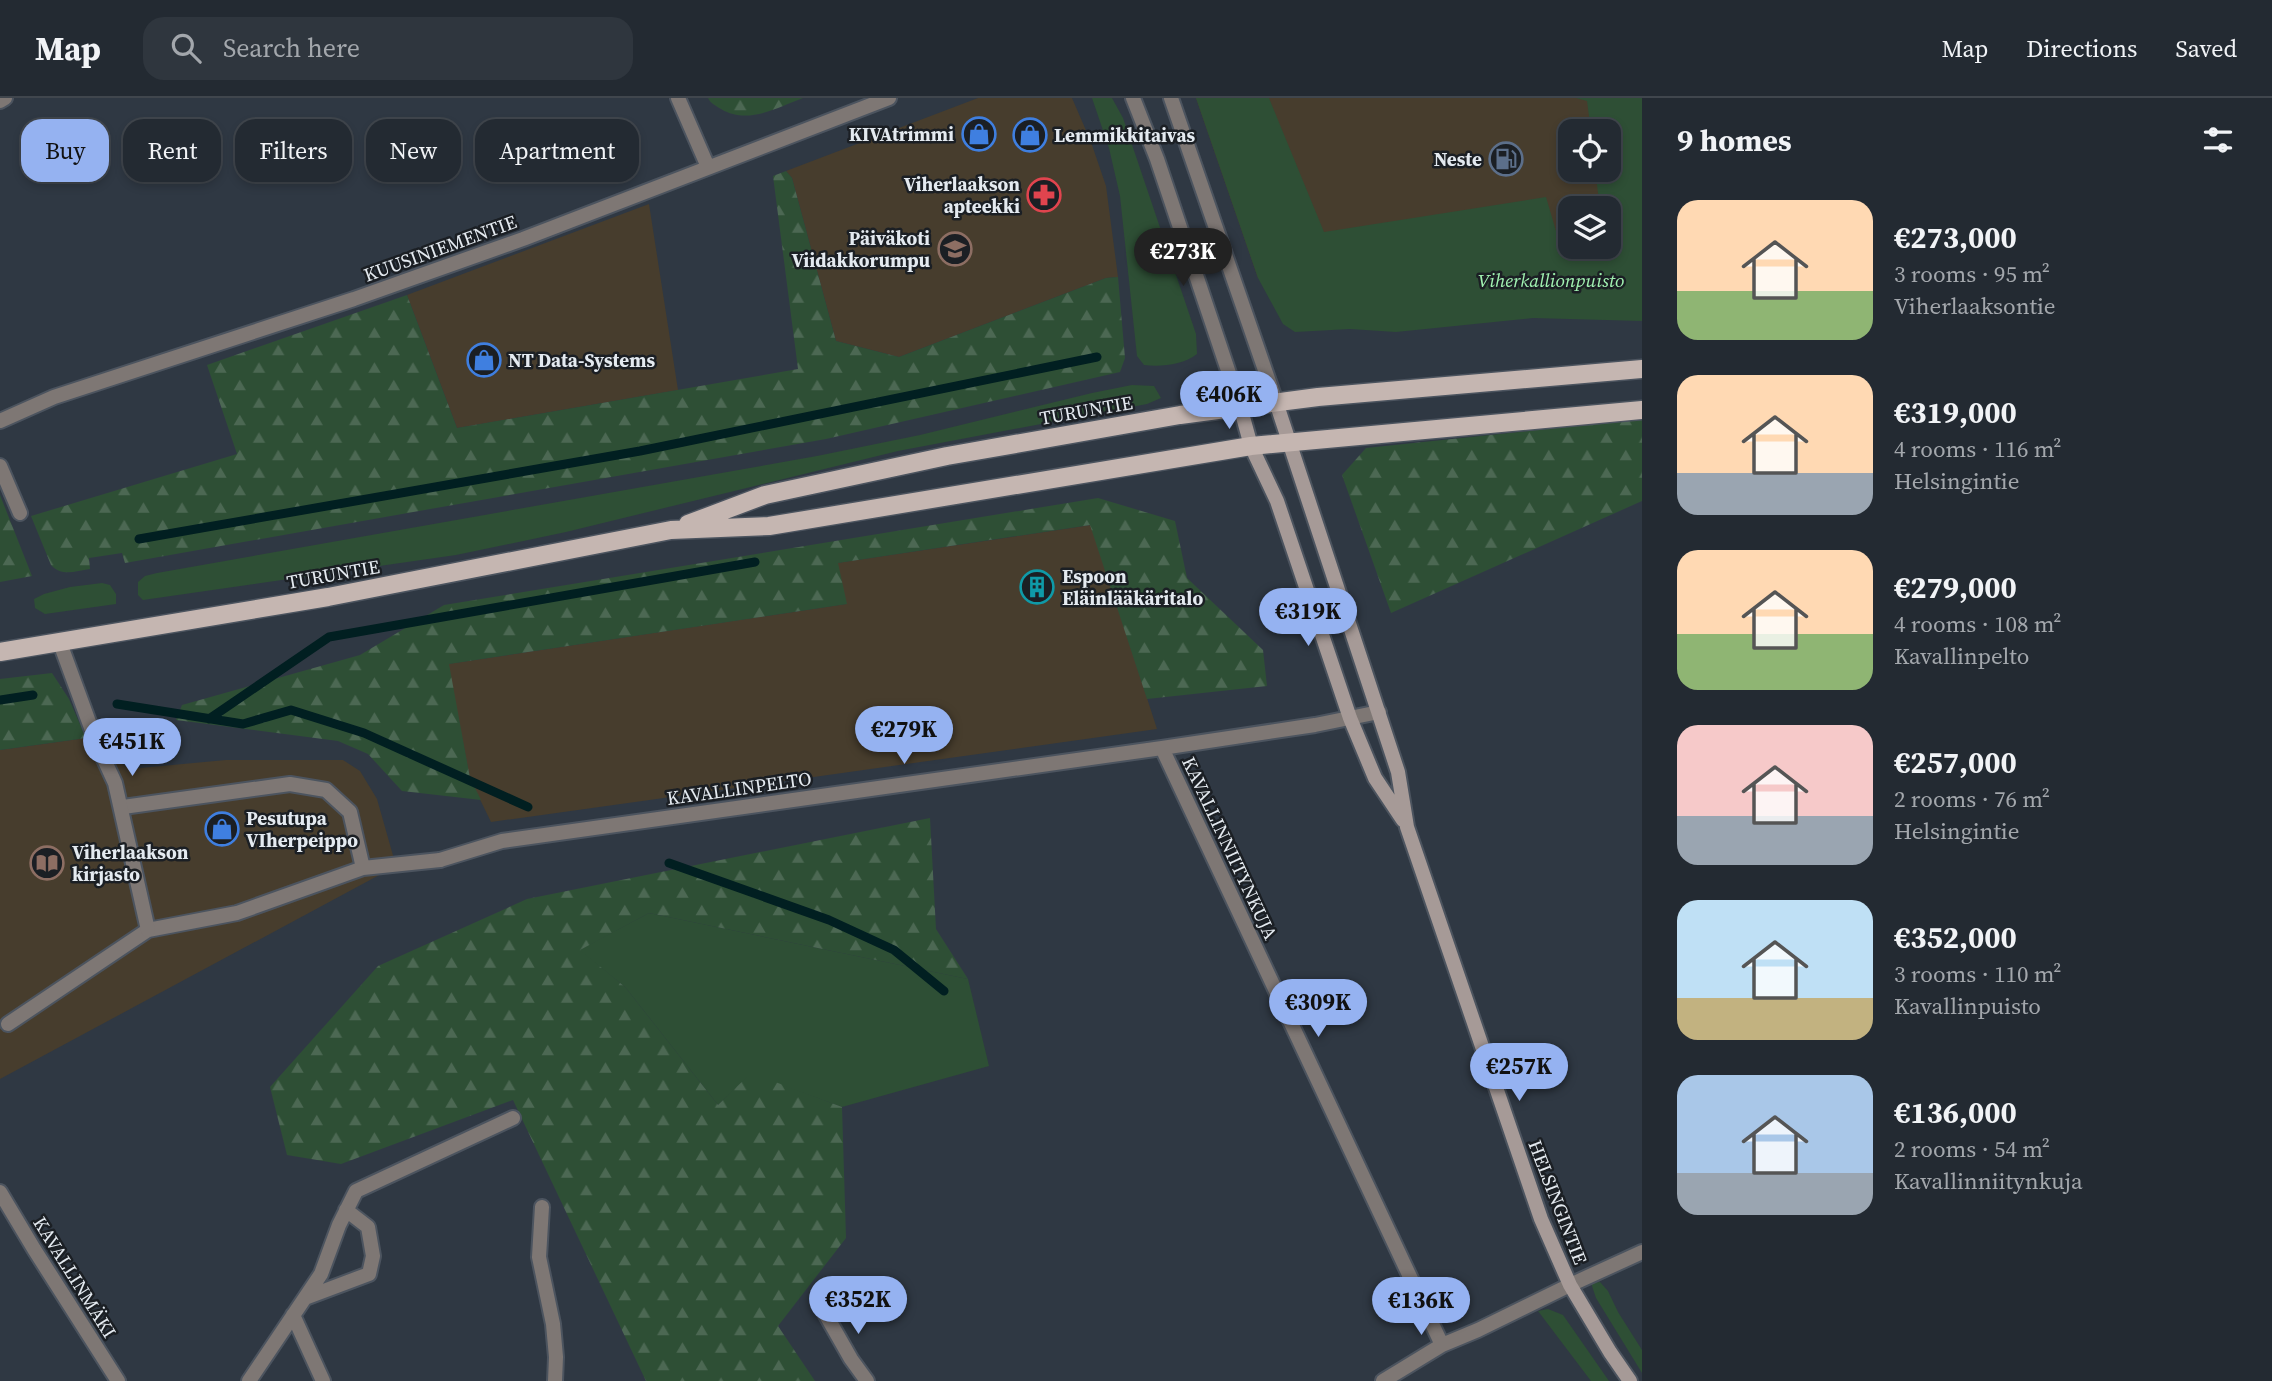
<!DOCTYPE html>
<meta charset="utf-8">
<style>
body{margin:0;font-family:"Source Serif 4",serif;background:#2f363e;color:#f1f3f6;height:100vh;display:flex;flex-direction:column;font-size:26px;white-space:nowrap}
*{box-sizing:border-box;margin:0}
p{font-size:23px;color:#a3a7ac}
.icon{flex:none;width:38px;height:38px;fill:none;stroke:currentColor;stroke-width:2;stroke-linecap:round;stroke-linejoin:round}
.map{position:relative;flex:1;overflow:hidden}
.details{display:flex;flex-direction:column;background:#232a32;width:630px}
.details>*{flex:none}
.guide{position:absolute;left:21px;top:21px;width:665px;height:63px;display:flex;gap:14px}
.fabs{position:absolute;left:1558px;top:21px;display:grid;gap:14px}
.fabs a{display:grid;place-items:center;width:63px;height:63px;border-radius:14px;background:#232a32;box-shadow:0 4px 10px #0003,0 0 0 2px #40464d;font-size:35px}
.price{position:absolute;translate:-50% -60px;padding:0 16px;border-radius:24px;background:#95b2f1;color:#111;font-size:23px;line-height:46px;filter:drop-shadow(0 2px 4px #0008)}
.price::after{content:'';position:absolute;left:50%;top:42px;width:21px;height:16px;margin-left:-10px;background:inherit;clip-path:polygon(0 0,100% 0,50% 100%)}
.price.selected{background:#222;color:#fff}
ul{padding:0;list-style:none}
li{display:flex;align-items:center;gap:21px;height:175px;padding:0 35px}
li span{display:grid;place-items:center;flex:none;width:196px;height:140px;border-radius:21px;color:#555}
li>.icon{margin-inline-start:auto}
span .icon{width:84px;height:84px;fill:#fffc;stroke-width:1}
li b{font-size:30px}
h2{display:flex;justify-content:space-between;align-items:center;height:84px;padding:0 35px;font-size:30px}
.tag{padding:0 24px;border-radius:21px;background:#232a32;box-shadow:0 4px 10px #0003,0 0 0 2px #40464d;font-size:24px;line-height:63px}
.tag.selected{background:#95b2f1;color:#111}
header{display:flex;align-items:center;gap:42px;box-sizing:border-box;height:98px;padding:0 35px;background:#232a32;border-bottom:2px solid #40464d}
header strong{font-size:33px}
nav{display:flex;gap:38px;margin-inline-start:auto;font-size:24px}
.search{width:490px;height:63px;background:#2f363e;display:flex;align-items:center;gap:18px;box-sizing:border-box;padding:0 24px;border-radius:21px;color:#a3a7ac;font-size:26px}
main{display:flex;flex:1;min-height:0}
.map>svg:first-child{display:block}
.commercial{fill:#473d2d;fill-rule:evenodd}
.green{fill:#2e4f35}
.forest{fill:url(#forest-firs)}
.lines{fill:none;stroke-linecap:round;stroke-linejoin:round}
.stream{stroke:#011f21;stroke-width:9}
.service-casing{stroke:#4c545f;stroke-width:18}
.minor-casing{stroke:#4c545f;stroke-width:18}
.tertiary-casing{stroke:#4c545f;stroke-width:18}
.secondary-casing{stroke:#4c545f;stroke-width:18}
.primary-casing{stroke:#4c545f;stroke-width:21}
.service{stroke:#7e7774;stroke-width:14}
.minor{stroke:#7e7774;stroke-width:14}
.tertiary{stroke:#7e7774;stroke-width:14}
.secondary{stroke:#a69a97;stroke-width:14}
.primary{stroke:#c5b6b1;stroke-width:18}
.labels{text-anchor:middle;stroke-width:5;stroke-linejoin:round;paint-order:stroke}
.poi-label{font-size:19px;font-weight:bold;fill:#e4eaf0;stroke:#1b1f24;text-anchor:start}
.street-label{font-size:19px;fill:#e4eaf0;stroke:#1b1f24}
.park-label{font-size:19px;font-style:italic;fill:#a2f3b2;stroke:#1b1f24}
</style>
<header>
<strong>Map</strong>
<div class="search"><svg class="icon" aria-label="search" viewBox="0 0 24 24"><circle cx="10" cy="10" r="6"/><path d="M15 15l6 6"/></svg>Search here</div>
<nav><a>Map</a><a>Directions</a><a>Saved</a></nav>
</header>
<main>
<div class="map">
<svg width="1642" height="1283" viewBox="0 0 1642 1283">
<defs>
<pattern id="forest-firs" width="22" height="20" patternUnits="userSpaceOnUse" patternTransform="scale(1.75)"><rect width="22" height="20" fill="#2e4f35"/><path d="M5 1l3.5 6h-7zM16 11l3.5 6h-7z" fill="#4c6853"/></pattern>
</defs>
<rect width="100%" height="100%" fill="#2f3843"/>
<path class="commercial" d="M 978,0 L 1072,0 L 1091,44 L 1106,88 L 1118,179 L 1106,180 L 899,259 L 836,243 L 792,80 L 786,73 Z
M 1196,0 L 1624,0 L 1608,110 L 1570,110 L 1570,141 L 1258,180 ZM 1570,33 L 1608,33 L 1608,72 L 1570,72 Z
M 649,106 L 678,292 L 457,330 L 407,197 Z
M 1091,427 L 1157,631 L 491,724 L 470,681 L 448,566 L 846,506 L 837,465 Z
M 86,640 L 129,671 L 226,662 L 343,662 L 360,673 L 377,701 L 396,768 L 0,981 L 0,652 Z"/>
<path class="green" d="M 1092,0 L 1112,0 L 1123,20 L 1196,236 L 1197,256 C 1183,267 1161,269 1144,267 L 1137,258 L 1120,98 L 1109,50 Z
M 1196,0 L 1269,0 L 1324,134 L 1546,99 L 1556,133 L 1566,141 L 1570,141 L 1570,149 L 1608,149 L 1608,110 L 1600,110 L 1595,72 L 1608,72 L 1608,33 L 1591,33 L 1587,3 L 1576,0 L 1642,0 L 1642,223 L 1533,220 L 1396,234 L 1350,231 L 1295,234 L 1283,226 L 1258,180 Z
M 1132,287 L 1154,288 L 1161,300 L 1147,306 L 898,353 L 566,434 L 456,457 L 143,502 L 138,497 L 138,484 L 145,478 L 157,475 L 817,358 L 920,337 L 1092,295 Z
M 102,485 L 110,487 L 116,496 L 116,506 L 45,516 L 35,510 L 34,501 L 44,496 L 70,489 Z
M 649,815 L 968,881 L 989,968 L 842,1009 L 751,976 L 718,1007 L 625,889 L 579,852 Z
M 1600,1184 L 1608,1193 L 1618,1214 L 1642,1252 L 1642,1275 L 1596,1200 L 1591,1185 Z
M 1548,1211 L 1563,1217 L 1609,1283 L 1591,1283 L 1538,1213 Z"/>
<path class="forest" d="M 708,0 L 803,0 C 776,10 748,27 721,11 C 715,7 711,6 708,0 Z
M 786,73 L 792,80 L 836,243 L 899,259 L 1106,180 L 1118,179 L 1125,260 L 1120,274 L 826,341 L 125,465 L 122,455 L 89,460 L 90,471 C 75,473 62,479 51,467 L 31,418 L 237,356 L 207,267 L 407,197 L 457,330 L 798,271 L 773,78 Z
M 1642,321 L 1642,403 L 1391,515 L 1342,377 L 1366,350 Z
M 0,397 L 32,478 L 0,484 Z
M 1098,400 L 1175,423 L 1187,480 L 1263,552 L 1267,588 L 1147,601 L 1090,427 L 838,465 L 847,506 L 449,566 L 470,680 L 481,702 L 402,693 L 368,656 L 338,643 L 176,622 L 182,607 L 360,557 L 444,507 Z
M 52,575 L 69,601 L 86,640 L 0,652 L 0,581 Z
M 930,720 L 936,831 L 968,881 L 649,815 L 580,852 L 625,889 L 718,1007 L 751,975 L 842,1009 L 846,1140 L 778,1228 L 815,1283 L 646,1283 L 513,1002 L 341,1066 L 287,1057 L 270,989 L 378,868 L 527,801 Z"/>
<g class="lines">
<path class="stream" d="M 139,441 L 640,353 L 1097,259
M 0,602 L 33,597
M 117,606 L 243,626 L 291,612 L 364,635 L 528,709
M 209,621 L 329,539 L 755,464
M 669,765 L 829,822 L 894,852 L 944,893"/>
<defs>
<path id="service" d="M 123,709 L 290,686 L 326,692 L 350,714 L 363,770
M 8,926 L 148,832 L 237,815 L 363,770 L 440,762
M 542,1109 L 539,1159 L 553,1226 L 556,1259 L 555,1283
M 1570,1187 L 1642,1154
M 305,1200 L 369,1176 L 373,1158 L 368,1129 L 346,1112
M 293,1217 L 323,1283
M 249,1283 L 321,1176 L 339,1127 L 356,1093 L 513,1020"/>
<path id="minor" d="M 678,0 L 708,69
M 0,3 L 5,0
M 0,323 L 54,299 L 354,201 L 523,141 L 889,0
M 0,368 L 20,415
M 60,545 L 97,646 L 115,685 L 148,832
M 1162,650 L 1442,1247
M 440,762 L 502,743 L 1162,650 L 1315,627 L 1379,614
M 0,1094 L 34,1151 L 118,1283
M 822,1210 L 851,1261 L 867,1283
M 1383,1283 L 1442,1247 L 1478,1232 L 1570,1187"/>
<path id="tertiary" d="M 1133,0 L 1157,61 L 1240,308
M 1171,0 L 1276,304"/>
<path id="secondary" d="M 1276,304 L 1398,674 L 1407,729 L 1541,1121 L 1570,1187 L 1610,1254 L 1630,1283
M 1240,308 L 1251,348 L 1277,403 L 1350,620 L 1375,680 L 1403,722"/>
<path id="primary" d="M 688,426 L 765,397 L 947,358 L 1180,317 L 1318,299 L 1642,271
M 0,554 L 328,499 L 671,432 L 769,428 L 1251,348 L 1642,312"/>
</defs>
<use href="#service" class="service-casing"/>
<use href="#minor" class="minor-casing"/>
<use href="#tertiary" class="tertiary-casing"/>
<use href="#secondary" class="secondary-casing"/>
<use href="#primary" class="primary-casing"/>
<use href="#service" class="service"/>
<use href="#minor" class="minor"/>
<use href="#tertiary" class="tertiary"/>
<use href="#secondary" class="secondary"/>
<use href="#primary" class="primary"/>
</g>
<defs>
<symbol id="shop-ring" viewBox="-11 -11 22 22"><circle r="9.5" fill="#1b1f24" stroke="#3f7fe0" stroke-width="1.5"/><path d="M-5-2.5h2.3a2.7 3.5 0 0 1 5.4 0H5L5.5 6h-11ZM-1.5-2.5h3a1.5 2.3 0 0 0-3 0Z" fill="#3f7fe0"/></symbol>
<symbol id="fuel-ring" viewBox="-11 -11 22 22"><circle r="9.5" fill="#1b1f24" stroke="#5c6f8a" stroke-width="1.5"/><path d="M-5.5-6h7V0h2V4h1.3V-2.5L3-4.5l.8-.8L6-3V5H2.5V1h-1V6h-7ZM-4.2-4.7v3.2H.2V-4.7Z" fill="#5c6f8a"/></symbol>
<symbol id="pharmacy-ring" viewBox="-11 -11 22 22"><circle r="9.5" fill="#1b1f24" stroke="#e0444e" stroke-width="1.5"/><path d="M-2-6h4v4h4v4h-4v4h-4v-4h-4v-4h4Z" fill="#e0444e"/></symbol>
<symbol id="school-ring" viewBox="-11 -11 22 22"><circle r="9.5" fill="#1b1f24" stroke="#8d6e63" stroke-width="1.5"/><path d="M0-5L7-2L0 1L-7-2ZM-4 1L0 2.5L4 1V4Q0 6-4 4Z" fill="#8d6e63"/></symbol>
<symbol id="building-ring" viewBox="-11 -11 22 22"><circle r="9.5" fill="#1b1f24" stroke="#0f9aa8" stroke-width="1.5"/><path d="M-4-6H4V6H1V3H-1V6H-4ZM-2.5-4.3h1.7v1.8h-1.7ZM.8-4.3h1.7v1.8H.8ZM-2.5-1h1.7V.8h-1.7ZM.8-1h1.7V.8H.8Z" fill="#0f9aa8"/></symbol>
<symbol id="library-ring" viewBox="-11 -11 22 22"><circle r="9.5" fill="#1b1f24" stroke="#8d6e63" stroke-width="1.5"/><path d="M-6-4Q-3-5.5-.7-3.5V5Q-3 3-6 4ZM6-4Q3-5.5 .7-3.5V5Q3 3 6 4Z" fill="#8d6e63"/></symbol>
</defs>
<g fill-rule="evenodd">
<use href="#shop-ring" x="960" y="17" width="38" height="38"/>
<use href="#shop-ring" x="1011" y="18" width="38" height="38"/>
<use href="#fuel-ring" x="1487" y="42" width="38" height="38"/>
<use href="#pharmacy-ring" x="1025" y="78" width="38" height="38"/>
<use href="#school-ring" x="936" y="132" width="38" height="38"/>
<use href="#shop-ring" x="465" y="243" width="38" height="38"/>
<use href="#building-ring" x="1018" y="470" width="38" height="38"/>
<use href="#shop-ring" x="203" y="712" width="38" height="38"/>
<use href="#library-ring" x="28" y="746" width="38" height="38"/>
</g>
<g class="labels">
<g class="poi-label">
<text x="954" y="43" text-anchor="end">KIVAtrimmi</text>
<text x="1054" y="44">Lemmikkitaivas</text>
<text x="1482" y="68" text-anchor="end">Neste</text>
<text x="1020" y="93" text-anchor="end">Viherlaakson<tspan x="1020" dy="22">apteekki</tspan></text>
<text x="930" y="147" text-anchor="end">Päiväkoti<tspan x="930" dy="22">Viidakkorumpu</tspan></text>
<text x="508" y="269">NT Data-Systems</text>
<text x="1062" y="485">Espoon<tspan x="1062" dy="22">Eläinlääkäritalo</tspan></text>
<text x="246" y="727">Pesutupa<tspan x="246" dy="22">VIherpeippo</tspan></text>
<text x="72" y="761">Viherlaakson<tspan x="72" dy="22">kirjasto</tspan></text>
</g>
<g class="street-label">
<text transform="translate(440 150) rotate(-20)" y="7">KUUSINIEMENTIE</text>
<text transform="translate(1086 312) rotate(-10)" y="7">TURUNTIE</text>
<text transform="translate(333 476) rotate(-10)" y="7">TURUNTIE</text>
<text transform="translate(739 690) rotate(-8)" y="7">KAVALLINPELTO</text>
<text transform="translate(1230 750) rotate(65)" y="7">KAVALLINNIITYNKUJA</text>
<text transform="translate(1558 1104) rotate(69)" y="7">HELSINGINTIE</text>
<text transform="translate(75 1179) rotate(58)" y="7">KAVALLINMÄKI</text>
</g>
<g class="park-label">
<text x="1551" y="189">Viherkallionpuisto</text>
</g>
</g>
</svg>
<div class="fabs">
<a><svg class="icon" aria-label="locate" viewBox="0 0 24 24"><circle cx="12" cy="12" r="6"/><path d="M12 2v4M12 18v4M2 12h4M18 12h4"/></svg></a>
<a><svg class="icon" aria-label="layers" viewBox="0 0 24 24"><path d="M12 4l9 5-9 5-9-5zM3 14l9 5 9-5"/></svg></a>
</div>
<b class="price selected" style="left:1183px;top:190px">€273K</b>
<b class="price" style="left:1229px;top:333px">€406K</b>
<b class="price" style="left:1308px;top:550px">€319K</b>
<b class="price" style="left:904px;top:668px">€279K</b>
<b class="price" style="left:132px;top:680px">€451K</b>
<b class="price" style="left:1318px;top:941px">€309K</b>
<b class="price" style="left:1519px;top:1005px">€257K</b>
<b class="price" style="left:858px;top:1238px">€352K</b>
<b class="price" style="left:1421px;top:1239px">€136K</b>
<div class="guide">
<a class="tag selected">Buy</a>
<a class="tag">Rent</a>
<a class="tag">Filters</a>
<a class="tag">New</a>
<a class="tag">Apartment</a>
</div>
</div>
<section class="details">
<h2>9 homes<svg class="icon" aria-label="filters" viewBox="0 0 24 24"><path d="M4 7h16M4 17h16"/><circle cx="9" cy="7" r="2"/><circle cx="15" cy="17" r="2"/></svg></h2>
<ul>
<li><span style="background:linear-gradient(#ffd9b3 65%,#8fb573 0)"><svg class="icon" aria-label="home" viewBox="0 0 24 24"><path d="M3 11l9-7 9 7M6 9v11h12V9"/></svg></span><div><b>€273,000</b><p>3 rooms · 95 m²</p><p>Viherlaaksontie</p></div></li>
<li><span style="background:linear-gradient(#ffd9b3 70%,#9aa5b1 0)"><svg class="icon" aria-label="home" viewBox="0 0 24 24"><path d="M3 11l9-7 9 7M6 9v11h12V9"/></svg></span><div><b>€319,000</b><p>4 rooms · 116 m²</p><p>Helsingintie</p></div></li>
<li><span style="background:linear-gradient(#ffd9b3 60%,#8fb573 0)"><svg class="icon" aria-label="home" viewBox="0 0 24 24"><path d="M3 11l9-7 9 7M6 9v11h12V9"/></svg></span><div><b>€279,000</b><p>4 rooms · 108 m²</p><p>Kavallinpelto</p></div></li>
<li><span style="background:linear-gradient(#f6c9c9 65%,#9aa5b1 0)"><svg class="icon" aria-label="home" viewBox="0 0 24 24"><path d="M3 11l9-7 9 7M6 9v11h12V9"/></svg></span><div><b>€257,000</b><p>2 rooms · 76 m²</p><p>Helsingintie</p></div></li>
<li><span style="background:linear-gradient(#bfe0f5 70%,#c2b280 0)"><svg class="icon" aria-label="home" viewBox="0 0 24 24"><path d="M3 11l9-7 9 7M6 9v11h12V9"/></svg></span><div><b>€352,000</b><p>3 rooms · 110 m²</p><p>Kavallinpuisto</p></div></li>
<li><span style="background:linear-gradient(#a9c7e8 70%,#9aa5b1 0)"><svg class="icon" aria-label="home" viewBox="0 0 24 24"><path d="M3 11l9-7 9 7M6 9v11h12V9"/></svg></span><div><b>€136,000</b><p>2 rooms · 54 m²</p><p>Kavallinniitynkuja</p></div></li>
</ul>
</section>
</main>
